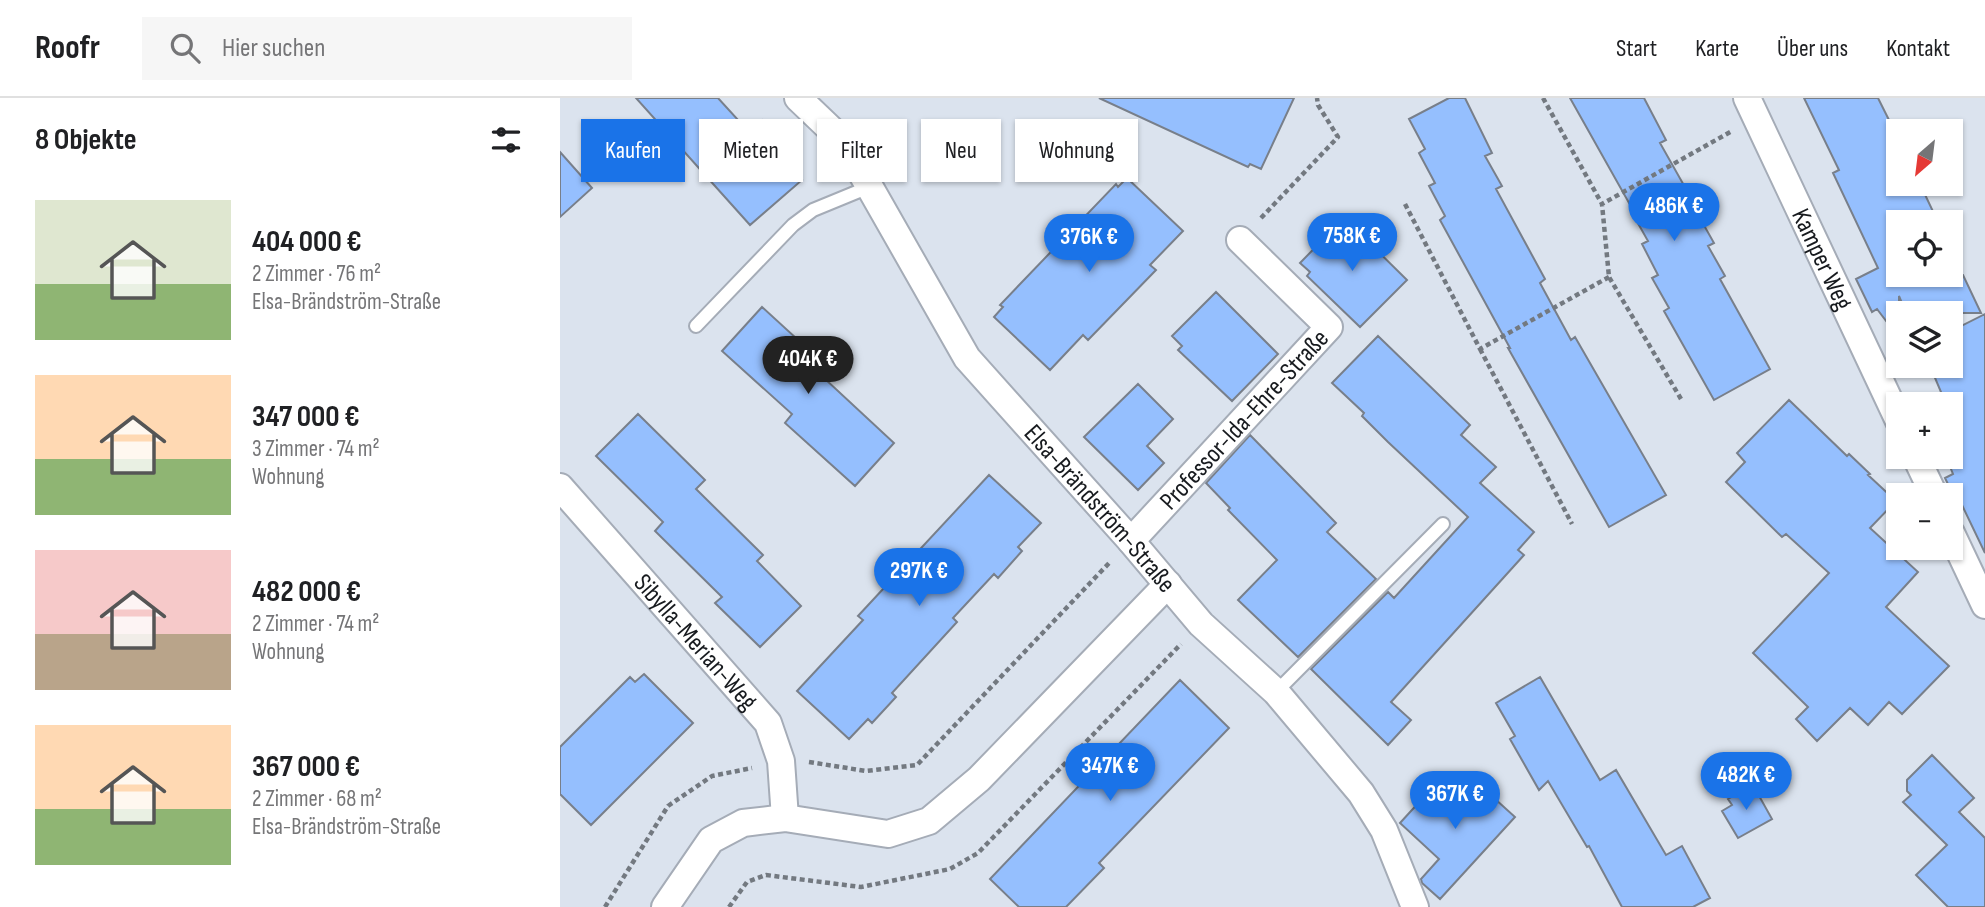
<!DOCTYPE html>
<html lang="de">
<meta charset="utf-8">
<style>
body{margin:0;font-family:"Sofia Sans Condensed",sans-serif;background:#f6f6f6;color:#202124;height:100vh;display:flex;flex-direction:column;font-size:26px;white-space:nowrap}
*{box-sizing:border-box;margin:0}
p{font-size:23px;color:#757577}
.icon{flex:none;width:38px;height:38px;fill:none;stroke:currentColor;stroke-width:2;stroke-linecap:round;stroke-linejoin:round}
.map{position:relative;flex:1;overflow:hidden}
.panel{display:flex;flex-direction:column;background:#fff;width:560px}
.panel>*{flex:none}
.guide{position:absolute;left:21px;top:21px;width:665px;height:63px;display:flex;gap:14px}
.needle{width:46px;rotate:208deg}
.tools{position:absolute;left:1326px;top:21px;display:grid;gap:14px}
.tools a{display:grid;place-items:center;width:77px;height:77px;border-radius:0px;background:#fff;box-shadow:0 2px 5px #0004;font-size:35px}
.price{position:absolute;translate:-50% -60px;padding:0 16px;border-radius:24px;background:#1a73e8;color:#fff;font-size:23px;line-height:46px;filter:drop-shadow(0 2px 4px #0008)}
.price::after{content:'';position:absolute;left:50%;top:42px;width:21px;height:16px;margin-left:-10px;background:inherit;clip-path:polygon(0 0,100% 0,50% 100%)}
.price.on{background:#222;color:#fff}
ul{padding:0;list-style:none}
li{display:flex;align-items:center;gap:21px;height:175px;padding:0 35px}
li span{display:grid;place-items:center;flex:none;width:196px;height:140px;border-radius:0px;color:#555}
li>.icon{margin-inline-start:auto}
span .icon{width:84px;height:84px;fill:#fffc;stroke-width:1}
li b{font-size:30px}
h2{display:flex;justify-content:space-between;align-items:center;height:84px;padding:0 35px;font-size:30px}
.tag{padding:0 24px;border-radius:0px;background:#fff;box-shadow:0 2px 5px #0004;font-size:24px;line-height:63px}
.tag.on{background:#1a73e8;color:#fff}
header{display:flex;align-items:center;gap:42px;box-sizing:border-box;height:98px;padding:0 35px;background:#fff;border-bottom:2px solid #e0e0e0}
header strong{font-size:33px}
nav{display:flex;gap:38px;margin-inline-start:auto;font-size:24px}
.search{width:490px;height:63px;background:#f6f6f6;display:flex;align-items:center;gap:18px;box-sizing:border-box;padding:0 24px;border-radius:0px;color:#757577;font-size:26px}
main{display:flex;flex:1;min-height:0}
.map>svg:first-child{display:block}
.building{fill:#95bffe;stroke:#787f8a;stroke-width:2}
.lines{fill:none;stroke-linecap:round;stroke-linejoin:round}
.service-casing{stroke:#a5acb7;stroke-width:16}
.minor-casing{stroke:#a5acb7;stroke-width:30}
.path{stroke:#737980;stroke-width:4.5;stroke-dasharray:5 3.5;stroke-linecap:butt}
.service{stroke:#fff;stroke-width:12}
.minor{stroke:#fff;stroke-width:26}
.labels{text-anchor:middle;stroke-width:5;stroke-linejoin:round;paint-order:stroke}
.street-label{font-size:26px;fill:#171a1e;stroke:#e8f0fc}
</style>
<header>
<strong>Roofr</strong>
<div class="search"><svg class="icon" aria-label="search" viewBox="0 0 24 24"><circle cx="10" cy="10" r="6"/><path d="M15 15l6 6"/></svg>Hier suchen</div>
<nav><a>Start</a><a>Karte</a><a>Über uns</a><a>Kontakt</a></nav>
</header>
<main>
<section class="panel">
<h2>8 Objekte<svg class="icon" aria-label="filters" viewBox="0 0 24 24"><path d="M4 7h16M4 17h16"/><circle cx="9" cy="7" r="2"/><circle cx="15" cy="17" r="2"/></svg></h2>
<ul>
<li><span style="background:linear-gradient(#dfe7d0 60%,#8fb573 0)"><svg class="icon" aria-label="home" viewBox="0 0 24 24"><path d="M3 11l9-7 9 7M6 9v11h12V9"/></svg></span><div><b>404 000 €</b><p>2 Zimmer · 76 m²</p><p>Elsa-Brändström-Straße</p></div></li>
<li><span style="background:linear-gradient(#ffd9b3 60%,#8fb573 0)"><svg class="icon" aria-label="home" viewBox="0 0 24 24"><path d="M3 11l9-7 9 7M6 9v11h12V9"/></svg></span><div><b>347 000 €</b><p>3 Zimmer · 74 m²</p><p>Wohnung</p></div></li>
<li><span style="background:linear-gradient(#f6c9c9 60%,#b9a48a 0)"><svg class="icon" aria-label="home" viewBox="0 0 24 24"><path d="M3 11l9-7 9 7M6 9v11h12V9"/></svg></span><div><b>482 000 €</b><p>2 Zimmer · 74 m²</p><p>Wohnung</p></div></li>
<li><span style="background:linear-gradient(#ffd9b3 60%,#8fb573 0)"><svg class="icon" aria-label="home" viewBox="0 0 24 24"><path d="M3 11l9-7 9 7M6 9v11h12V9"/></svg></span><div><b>367 000 €</b><p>2 Zimmer · 68 m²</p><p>Elsa-Brändström-Straße</p></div></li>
</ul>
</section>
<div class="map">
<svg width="1425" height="809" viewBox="0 0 1425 809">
<rect width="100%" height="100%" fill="#dbe3ee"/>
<path class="building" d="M 76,0 L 158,0 L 188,33 L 202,22 L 230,54 L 223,60 L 242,82 L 190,127 Z
M 539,0 L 734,0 L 701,71 L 690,66 L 688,69 Z
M 889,0 L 905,0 L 932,55 L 925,58 L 942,88 L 936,91 L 985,181 L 980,185 L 1011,242 L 1015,239 L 1106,397 L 1049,429 L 948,250 L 950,250 L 880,122 L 885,118 L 869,88 L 875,85 L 859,55 L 865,51 L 849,21 Z
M 1010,0 L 1084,0 L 1106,42 L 1100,45 L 1139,114 L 1137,115 L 1154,145 L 1148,148 L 1165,178 L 1160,181 L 1210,271 L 1154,302 L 1104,213 L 1109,210 L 1092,180 L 1098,177 L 1082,146 L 1088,143 L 1071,113 L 1073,112 Z
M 1244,0 L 1318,0 L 1339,42 L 1339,86 L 1360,86 L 1378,124 L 1339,124 L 1339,177 L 1403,177 L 1421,215 L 1346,215 L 1339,198 L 1339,240 L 1317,211 L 1312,214 L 1296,181 L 1318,170 L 1273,75 L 1279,72 Z
M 0,54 L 32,90 L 0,119 Z
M 567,80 L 623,133 L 590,167 L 596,172 L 528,242 L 523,237 L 490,272 L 434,219 L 443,209 L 440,207 L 556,86 L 558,89 Z
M 784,120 L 847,182 L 800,229 L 747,178 L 750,174 L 740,165 Z
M 656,194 L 718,256 L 672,303 L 618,252 L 622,248 L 612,238 Z
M 202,209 L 272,273 L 265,281 L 334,345 L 295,388 L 225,325 L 232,316 L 162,253 Z
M 1425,216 L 1425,455 L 1401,405 L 1398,407 L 1385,380 L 1393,376 L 1391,371 L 1391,306 L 1386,306 L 1370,268 L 1391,268 L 1391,233 Z
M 818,238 L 910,327 L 901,337 L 936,369 L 920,385 L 974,434 L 958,452 L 964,457 L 831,604 L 851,622 L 828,647 L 751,571 L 828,494 L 834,500 L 908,419 L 828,344 L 802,318 L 804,315 L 772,285 Z
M 578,286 L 613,321 L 587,348 L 604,365 L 578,392 L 524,339 Z
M 1229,302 L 1287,358 L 1289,356 L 1310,376 L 1308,377 L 1336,403 L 1310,430 L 1358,474 L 1326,509 L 1389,568 L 1342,616 L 1329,604 L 1308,627 L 1290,610 L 1257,643 L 1236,621 L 1248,609 L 1193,555 L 1269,475 L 1226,436 L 1222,439 L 1166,384 L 1185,364 L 1177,355 Z
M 78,316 L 145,382 L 136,391 L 203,457 L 197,463 L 241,508 L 200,549 L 155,505 L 162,499 L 95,433 L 103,424 L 36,358 Z
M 690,337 L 776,425 L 767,434 L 816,481 L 738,559 L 678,502 L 717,462 L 668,412 L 670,410 L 646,385 Z
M 429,377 L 481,425 L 458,449 L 462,453 L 438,480 L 434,476 L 393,520 L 397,524 L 332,595 L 336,599 L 312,625 L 308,621 L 289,641 L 237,593 L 303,522 L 298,518 Z
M 84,576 L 133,625 L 31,727 L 0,696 L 0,649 L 70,579 L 75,584 Z
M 980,579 L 1040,682 L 1056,672 L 1106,757 L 1122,748 L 1150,800 L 1133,809 L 1062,809 L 1029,748 L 1027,749 L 988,683 L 979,692 L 950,641 L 955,638 L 936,605 Z
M 620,582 L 669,630 L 539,765 L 544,770 L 506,809 L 459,809 L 430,781 Z
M 1372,657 L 1414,700 L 1399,714 L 1425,740 L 1425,809 L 1388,809 L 1356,777 L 1387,747 L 1343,704 L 1351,697 L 1347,693 L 1347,682 Z
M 884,677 L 913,703 L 924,691 L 955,719 L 880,801 L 862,785 L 861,781 L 879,761 L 840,725 Z
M 1193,687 L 1212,721 L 1178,740 L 1162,713 L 1172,707 L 1168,701 Z"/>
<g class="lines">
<defs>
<path id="service" d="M 136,228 L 233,127 L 253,112 L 309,89
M 716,594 L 883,426"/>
<g id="minor">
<path id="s1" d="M 238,0 L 284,44 L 407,260 L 571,443 L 641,526 L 716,594 L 801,695 L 824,732 L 855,809"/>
<path id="s2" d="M 1187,0 L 1339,323"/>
<path d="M 1356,359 L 1374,397"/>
<path id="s3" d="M 0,389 L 208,625 L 221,663 L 225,720"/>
<path d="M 1391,435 L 1425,507"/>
<path id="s4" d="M 571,443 L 769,229 L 680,142"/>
<path d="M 105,809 L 151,742 L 183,725 L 225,720 L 328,736 L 369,723 L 419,681 L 608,486"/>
</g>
</defs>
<use href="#service" class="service-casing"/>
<use href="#minor" class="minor-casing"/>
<path class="path" d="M 983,0 L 1042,106
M 845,106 L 920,251 L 1049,179
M 701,120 L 778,39 L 758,7 L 757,0
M 920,251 L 1012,426
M 1121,301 L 1049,179 L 1042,106 L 1172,33
M 249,664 L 306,673 L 357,667 L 551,463
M 45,809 L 108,708 L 152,678 L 192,670
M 169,809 L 187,784 L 206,777 L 301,789 L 390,771 L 418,755 L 621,546"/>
<use href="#service" class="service"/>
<use href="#minor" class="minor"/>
</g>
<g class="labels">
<g class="street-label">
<text dy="9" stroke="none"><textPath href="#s2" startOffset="178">Kamper Weg</textPath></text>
<text dy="9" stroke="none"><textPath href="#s4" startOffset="166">Professor-Ida-Ehre-Straße</textPath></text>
<text dy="9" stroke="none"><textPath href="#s1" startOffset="513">Elsa-Brändström-Straße</textPath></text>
<text dy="9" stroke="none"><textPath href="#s3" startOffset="206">Sibylla-Merian-Weg</textPath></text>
</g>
</g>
</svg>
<div class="tools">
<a><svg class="needle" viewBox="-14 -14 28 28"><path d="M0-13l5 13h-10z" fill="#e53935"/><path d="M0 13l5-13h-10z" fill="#757577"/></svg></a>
<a><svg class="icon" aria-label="locate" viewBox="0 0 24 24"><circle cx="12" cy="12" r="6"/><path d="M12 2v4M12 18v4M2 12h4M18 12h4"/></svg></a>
<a><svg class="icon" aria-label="layers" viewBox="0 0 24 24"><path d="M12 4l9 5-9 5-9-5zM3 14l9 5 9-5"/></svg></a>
<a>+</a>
<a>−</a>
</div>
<b class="price" style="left:1114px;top:145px">486K €</b>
<b class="price" style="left:792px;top:175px">758K €</b>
<b class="price" style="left:529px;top:176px">376K €</b>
<b class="price on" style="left:248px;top:298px">404K €</b>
<b class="price" style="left:359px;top:510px">297K €</b>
<b class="price" style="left:550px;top:705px">347K €</b>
<b class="price" style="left:1186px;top:714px">482K €</b>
<b class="price" style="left:895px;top:733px">367K €</b>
<div class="guide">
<a class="tag on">Kaufen</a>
<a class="tag">Mieten</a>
<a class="tag">Filter</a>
<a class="tag">Neu</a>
<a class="tag">Wohnung</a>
</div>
</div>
</main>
